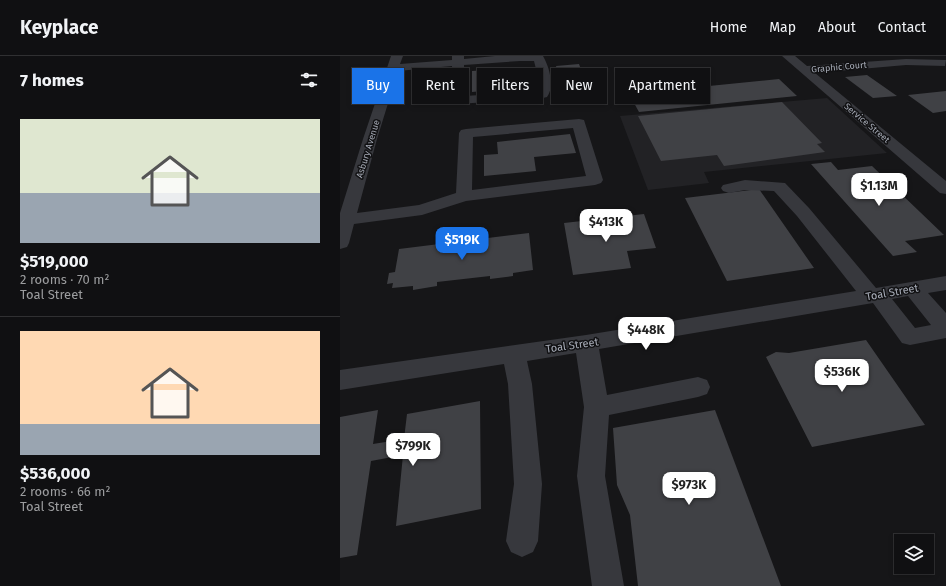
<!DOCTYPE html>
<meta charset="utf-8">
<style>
body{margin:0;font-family:"Fira Sans",sans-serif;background:#19191b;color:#f1f3f6;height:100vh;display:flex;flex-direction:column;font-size:15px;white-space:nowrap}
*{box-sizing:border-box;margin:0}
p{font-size:13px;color:#9c9d9f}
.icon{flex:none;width:22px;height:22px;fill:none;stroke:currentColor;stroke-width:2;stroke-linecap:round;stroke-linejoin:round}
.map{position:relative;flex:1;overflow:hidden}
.sheet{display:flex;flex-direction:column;background:#101012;width:340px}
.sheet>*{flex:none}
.top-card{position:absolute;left:12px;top:12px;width:380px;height:36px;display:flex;gap:8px}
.buttons{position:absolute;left:554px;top:478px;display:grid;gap:8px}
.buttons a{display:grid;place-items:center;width:40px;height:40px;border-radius:0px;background:#101012;box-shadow:0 2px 6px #0003,0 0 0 1px #303032;font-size:20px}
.price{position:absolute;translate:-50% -34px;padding:0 9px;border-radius:8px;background:#fff;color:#222;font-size:13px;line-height:26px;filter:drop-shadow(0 1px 2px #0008)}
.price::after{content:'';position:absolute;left:50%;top:24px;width:12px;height:9px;margin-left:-6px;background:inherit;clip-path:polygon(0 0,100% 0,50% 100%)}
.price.active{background:#1a73e8;color:#fff}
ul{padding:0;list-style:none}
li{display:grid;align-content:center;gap:8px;height:212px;padding:0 20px}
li+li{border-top:1px solid #303032}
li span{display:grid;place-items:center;height:124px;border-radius:0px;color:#555}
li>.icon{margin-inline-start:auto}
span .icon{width:72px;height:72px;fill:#fffc;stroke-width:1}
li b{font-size:17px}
h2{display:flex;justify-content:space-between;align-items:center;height:48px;padding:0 20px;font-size:17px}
.pill{padding:0 14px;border-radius:0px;background:#101012;box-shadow:0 2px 6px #0003,0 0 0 1px #303032;font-size:14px;line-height:36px}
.pill.active{background:#1a73e8;color:#fff}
header{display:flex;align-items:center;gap:24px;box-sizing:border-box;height:56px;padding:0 20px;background:#101012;border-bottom:1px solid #303032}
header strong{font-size:19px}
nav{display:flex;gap:22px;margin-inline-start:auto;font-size:14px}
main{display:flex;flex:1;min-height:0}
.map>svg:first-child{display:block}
.built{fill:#222225}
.building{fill:#404145}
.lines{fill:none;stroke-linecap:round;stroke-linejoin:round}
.minor{fill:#37383d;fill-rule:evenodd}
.labels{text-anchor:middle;stroke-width:3;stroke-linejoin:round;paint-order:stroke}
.far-street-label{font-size:9px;fill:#a8adb8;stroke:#111113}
.street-label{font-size:11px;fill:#a8adb8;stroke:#111113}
</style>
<header>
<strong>Keyplace</strong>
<nav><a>Home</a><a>Map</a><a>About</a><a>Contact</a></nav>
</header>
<main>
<section class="sheet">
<h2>7 homes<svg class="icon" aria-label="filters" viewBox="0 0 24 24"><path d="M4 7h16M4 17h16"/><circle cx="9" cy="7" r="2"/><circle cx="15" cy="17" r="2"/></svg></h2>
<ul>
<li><span style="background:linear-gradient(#dfe7d0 60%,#9aa5b1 0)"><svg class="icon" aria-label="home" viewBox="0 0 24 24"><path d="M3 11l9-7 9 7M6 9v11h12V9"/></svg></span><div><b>$519,000</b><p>2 rooms · 70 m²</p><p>Toal Street</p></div></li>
<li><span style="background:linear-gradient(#ffd9b3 75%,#9aa5b1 0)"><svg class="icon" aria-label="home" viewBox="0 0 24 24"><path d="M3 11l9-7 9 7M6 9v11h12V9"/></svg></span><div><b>$536,000</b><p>2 rooms · 66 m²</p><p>Toal Street</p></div></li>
</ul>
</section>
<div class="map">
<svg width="606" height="530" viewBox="0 0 606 530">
<rect width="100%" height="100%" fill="#161618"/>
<path class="built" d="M 487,42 L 547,97 L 364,116 L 369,127 L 308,134 L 280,60 Z"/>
<path class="building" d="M 239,8 L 246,28 L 221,30 L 216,10 Z
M 186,11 L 190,31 L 132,36 L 132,15 Z
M 103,17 L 100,39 L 73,41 L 77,19 Z
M 527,19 L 557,40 L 533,42 L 505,21 Z
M 439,23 L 457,40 L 299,56 L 289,38 Z
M 606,35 L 606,55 L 593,57 L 568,39 Z
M 442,46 L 482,87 L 477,88 L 485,96 L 384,110 L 377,99 L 321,105 L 298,60 Z
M 230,78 L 236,97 L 194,101 L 196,115 L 144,120 L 144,99 L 158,98 L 157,86 Z
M 491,106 L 498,114 L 532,110 L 604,179 L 565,185 L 577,196 L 553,200 L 471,108 Z
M 419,133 L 474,212 L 387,225 L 345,142 Z
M 304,158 L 316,192 L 287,195 L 291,212 L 233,219 L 224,167 Z
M 189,177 L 193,214 L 173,217 L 173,220 L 150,223 L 150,220 L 97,226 L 97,230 L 73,234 L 73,230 L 52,232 L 53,227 L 47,228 L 49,217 L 55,216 L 59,193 Z
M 526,284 L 585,369 L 472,391 L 426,301 L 436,296 L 449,297 Z
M 140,345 L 141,453 L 56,470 L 63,399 L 31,405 L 17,499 L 0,502 L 0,361 L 38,354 L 33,388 L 64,383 L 67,358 Z
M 375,354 L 441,530 L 298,530 L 290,459 L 277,429 L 273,372 Z"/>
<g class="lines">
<path class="minor" d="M 51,0 L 63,0 L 60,8 L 112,4 L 112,0 L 124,0 L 124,3 L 155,0 L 203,0 C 209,10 215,30 207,41 L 203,42 L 119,48 L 114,47 L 113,44 L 112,10 L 58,15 L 37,83 L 17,157 L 79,149 L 116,137 L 119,77 L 121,74 L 126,73 L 239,63 L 244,64 L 263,124 L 261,127 L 255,129 L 126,145 L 82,159 L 14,168 L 9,187 L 7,191 L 0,193 L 0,157 L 23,83 ZM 180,5 L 194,5 L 199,25 L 197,35 L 125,40 L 124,9 ZM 233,72 L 246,120 L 132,134 L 133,81 Z
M 442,0 L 455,0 L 467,10 L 566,3 L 606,4 L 605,10 L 566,9 L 475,17 L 606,125 L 606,138 L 600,137 Z
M 405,124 L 445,127 L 469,152 L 536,232 L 606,220 L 606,234 L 588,237 L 606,257 L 606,282 L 570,289 L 562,287 L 533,247 L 259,293 L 267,339 L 358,321 L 367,324 L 370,331 L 367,338 L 358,341 L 269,359 L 265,420 L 284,530 L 252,530 L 237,420 L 244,351 L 236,297 L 187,305 L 192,328 L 202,428 L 198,485 L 193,496 L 182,501 L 171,496 L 166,485 L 174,428 L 168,328 L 164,308 L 0,334 L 0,314 L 246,279 L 516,235 L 457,160 L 434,135 L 405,134 L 389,137 L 383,135 L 381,132 L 383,129 ZM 568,240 L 591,269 L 575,272 L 552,243 Z"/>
</g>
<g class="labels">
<g class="far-street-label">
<text transform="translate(499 11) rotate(-5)" y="3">Graphic Court</text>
<text transform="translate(527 67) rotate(40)" y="3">Service Street</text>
<text transform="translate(28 93) rotate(-73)" y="3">Asbury Avenue</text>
</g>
<g class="street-label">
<text transform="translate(552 236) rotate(-10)" y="4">Toal Street</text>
<text transform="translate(232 289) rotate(-8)" y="4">Toal Street</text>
</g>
</g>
</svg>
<div class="buttons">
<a><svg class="icon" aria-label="layers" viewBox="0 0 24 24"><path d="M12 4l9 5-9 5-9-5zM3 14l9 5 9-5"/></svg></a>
</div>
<b class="price" style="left:539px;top:151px">$1.13M</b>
<b class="price" style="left:266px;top:187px">$413K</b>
<b class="price active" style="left:122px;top:205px">$519K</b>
<b class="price" style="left:306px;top:295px">$448K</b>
<b class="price" style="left:502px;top:337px">$536K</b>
<b class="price" style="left:73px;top:411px">$799K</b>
<b class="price" style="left:349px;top:450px">$973K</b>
<div class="top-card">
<a class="pill active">Buy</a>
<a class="pill">Rent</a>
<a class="pill">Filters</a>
<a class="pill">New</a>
<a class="pill">Apartment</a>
</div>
</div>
</main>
